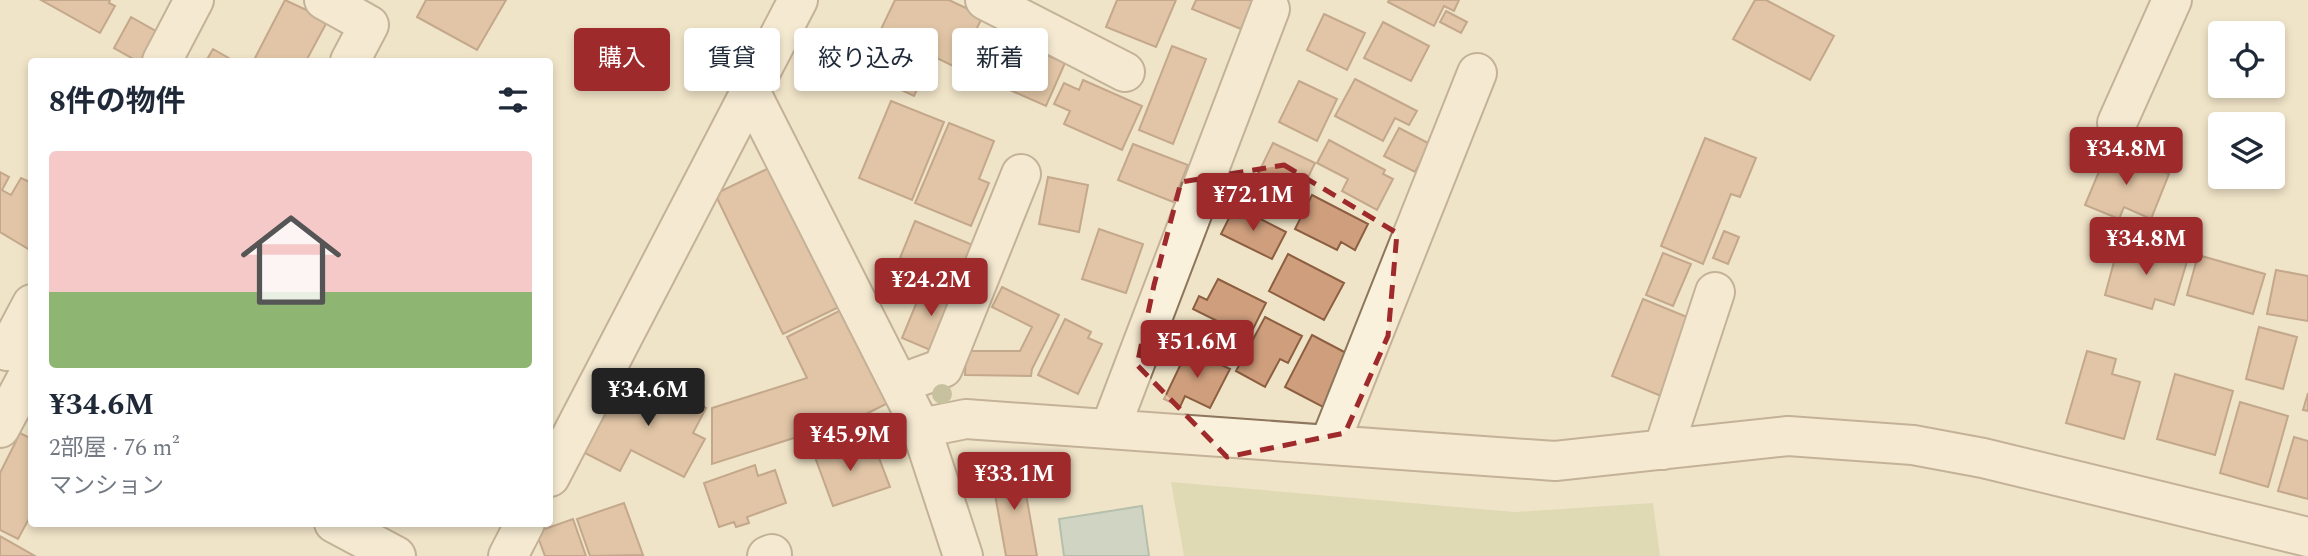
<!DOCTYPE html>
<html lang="ja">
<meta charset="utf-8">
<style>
body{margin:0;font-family:Spectral,"Noto Sans JP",serif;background:#f6f6f7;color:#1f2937;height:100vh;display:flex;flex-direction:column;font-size:26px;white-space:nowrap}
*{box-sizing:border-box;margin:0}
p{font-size:23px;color:#747a83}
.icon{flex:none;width:38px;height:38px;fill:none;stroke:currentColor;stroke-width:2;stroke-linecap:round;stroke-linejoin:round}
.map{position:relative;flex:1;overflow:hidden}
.details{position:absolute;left:28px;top:58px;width:525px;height:469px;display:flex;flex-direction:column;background:#fff;border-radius:7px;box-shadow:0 4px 10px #0003}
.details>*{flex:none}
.guide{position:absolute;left:574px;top:28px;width:665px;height:63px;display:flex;gap:14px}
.controls{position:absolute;left:2208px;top:21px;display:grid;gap:14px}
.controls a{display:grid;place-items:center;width:77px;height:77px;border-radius:7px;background:#fff;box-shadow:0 4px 10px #0003;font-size:35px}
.price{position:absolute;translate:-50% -60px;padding:0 16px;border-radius:7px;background:#9e2a2b;color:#fff;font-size:23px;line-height:46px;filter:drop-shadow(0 2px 4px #0008)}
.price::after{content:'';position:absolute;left:50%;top:42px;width:21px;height:16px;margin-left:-10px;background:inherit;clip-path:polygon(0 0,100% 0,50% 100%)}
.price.current{background:#222;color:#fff}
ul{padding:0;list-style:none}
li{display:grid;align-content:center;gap:14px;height:371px;padding:0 21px}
li span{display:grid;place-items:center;height:217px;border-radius:7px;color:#555}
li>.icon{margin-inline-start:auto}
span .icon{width:126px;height:126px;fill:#fffc;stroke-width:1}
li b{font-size:30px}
h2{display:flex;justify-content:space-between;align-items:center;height:84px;padding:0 21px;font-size:30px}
.tag{padding:0 24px;border-radius:7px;background:#fff;box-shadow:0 4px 10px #0003;font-size:24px;line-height:63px}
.tag.current{background:#9e2a2b;color:#fff}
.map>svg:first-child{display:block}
.green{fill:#c9cf9b}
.water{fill:#a9c4bc;stroke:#6f938a;stroke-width:2}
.building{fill:#cf9f7d;stroke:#8d5f41;stroke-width:2}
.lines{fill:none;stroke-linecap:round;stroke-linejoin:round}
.minor-casing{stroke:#8d765c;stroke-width:42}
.minor{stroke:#faf1dc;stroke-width:38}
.tree{fill:#96986f}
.marked{fill:none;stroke:#9e2a2b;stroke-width:5;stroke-dasharray:14 9;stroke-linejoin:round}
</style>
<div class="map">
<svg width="2308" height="556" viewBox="0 0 2308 556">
<rect width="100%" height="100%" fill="#f0e4c8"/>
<path class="green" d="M 1171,482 L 1515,512 L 1653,503 L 1660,556 L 1184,556 Z"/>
<path class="water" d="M 1142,506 L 1149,556 L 1064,556 L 1059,519 Z"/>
<path class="building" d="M 41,0 L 110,0 L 109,3 L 115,6 L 100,33 Z
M 285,0 L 328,20 L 306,61 L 261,61 L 255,58 Z
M 426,0 L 506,0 L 477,50 L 417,17 Z
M 895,0 L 949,0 L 983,16 L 957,68 L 933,56 L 914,96 L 861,71 Z
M 1117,0 L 1176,0 L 1156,47 L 1106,27 Z
M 1196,0 L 1254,0 L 1241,29 L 1192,9 Z
M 1389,0 L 1459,0 L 1454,11 L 1444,6 L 1434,26 L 1388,2 Z
M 1755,0 L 1766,0 L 1834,36 L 1810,80 L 1733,39 Z
M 1446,11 L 1467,22 L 1461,33 L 1440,22 Z
M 1324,14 L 1365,33 L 1347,70 L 1307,50 Z
M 131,17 L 161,34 L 146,61 L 137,61 L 114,48 Z
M 1383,22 L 1429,46 L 1411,81 L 1364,58 Z
M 986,29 L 1065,63 L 1046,106 L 967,71 Z
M 1172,46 L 1206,59 L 1173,144 L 1139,130 Z
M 213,49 L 234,61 L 206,61 Z
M 1355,79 L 1417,111 L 1409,125 L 1395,118 L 1383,141 L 1335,116 Z
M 1083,80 L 1142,106 L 1122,150 L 1064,124 L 1070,111 L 1054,104 L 1064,83 L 1079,90 Z
M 1299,81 L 1337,99 L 1317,141 L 1279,122 Z
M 891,101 L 944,122 L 912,200 L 859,178 Z
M 949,123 L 994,141 L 979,179 L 989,183 L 971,226 L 915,203 Z
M 1399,128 L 1430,144 L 1415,172 L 1384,156 Z
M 1705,138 L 1756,158 L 1740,197 L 1731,194 L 1703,264 L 1661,246 Z
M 1329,140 L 1385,170 L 1383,174 L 1393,179 L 1377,210 L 1342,191 L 1348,179 L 1317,163 Z
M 1273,143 L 1315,163 L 1295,204 L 1253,184 Z
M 1133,144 L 1188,165 L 1173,202 L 1118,180 Z
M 2108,150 L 2169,174 L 2151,219 L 2124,207 L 2119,219 L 2085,205 Z
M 771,167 L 839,307 L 783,334 L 715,194 Z
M 0,172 L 9,177 L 2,190 L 11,195 L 21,178 L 32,183 L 30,250 L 0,232 Z
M 1048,177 L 1088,185 L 1079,232 L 1039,224 Z
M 1312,195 L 1368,224 L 1355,250 L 1341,242 L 1337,250 L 1295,229 Z
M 1235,206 L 1286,232 L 1272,259 L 1221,234 Z
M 915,221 L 980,248 L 965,285 L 900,258 Z
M 1099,229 L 1143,244 L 1126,293 L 1082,279 Z
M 1724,231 L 1739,237 L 1728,264 L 1713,258 Z
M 2147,246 L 2188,258 L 2174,305 L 2155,299 L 2152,309 L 2105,295 L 2118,247 L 2144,254 Z
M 1663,253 L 1691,264 L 1673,306 L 1646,295 Z
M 1288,254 L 1344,283 L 1324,320 L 1269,291 Z
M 2198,255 L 2265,274 L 2253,314 L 2187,295 Z
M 2276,270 L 2308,276 L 2308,321 L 2267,314 Z
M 1218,279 L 1266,303 L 1249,337 L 1193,309 L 1199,296 L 1207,300 Z
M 949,286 L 961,291 L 935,352 L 902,338 L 923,287 L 944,295 Z
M 1002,287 L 1059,315 L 1032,369 L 1031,376 L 965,375 L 966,351 L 1020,351 L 1032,327 L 992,307 Z
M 1643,299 L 1692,319 L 1661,396 L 1612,376 Z
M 841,310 L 888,403 L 860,417 L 712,464 L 712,408 L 807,378 L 787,337 Z
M 1265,317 L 1302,336 L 1288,363 L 1280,359 L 1265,387 L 1236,371 Z
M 1065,319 L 1091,332 L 1088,338 L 1102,344 L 1078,394 L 1038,375 Z
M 2259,327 L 2297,337 L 2283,389 L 2246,379 Z
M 1312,335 L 1350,355 L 1323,407 L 1285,387 Z
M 1188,349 L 1230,369 L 1210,408 L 1185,396 L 1180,407 L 1164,399 Z
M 2087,351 L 2116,359 L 2112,374 L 2140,382 L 2124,439 L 2066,423 Z
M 2175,374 L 2233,391 L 2215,455 L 2157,439 Z
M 623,375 L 660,394 L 664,386 L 706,408 L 693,433 L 705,439 L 684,477 L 631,450 L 620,471 L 583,452 Z
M 2308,393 L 2308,411 L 2303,410 Z
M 2240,402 L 2288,416 L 2268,487 L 2220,473 Z
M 890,416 L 896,436 L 870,445 L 863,424 Z
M 20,433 L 32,439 L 32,513 L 18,539 L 0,530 L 0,473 Z
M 2294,437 L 2308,441 L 2308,499 L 2278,491 Z
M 837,440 L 843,456 L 863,448 L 865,454 L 876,450 L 890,487 L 833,506 L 812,449 Z
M 755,465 L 758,476 L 775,470 L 786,503 L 747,517 L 749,523 L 736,527 L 734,522 L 719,527 L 704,483 Z
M 1021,466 L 1037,556 L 1006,556 L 991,472 Z
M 624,503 L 643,555 L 590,556 L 577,519 Z
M 573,519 L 586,556 L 545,556 L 536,532 Z
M 0,536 L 35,556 L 0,556 Z"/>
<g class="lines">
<defs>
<path id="minor" d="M 324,0 L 369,25 L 350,61
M 985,0 L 1125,72
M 162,61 L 194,0
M 751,93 L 921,428 L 963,556
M 2117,123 L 2172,0
M 7,351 L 32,304
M 899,384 L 943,368 L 1021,174
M 0,428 L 32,368
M 921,428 L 966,419 L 1555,461 L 1788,436 L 1913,445 L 1983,458 L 2308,537
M 1110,429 L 1270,9
M 1329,445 L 1477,73
M 1663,450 L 1715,292
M 550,477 L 798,0
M 334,523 L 396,556
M 508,556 L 525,523
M 767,556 L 772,554"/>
</defs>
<use href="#minor" class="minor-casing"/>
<use href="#minor" class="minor"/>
</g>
<circle class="tree" cx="942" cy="394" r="10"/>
<path d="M0 0H2308V556H0ZM 1284,165 L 1397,233 L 1388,336 L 1345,433 L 1227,457 L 1137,365 L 1154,285 L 1181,182 Z" fill="#f0e4c8" fill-opacity=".55" fill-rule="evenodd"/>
<path class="marked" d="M 1284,165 L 1397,233 L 1388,336 L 1345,433 L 1227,457 L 1137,365 L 1154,285 L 1181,182 Z"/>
</svg>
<div class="controls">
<a><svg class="icon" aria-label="locate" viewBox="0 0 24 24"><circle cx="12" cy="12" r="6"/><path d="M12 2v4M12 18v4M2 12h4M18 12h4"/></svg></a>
<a><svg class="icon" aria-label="layers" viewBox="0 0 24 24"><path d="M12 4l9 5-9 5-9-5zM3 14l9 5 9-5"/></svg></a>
</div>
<b class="price" style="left:2126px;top:187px">¥34.8M</b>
<b class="price" style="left:1253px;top:233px">¥72.1M</b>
<b class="price" style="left:2146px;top:277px">¥34.8M</b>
<b class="price" style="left:931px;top:318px">¥24.2M</b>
<b class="price" style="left:1197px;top:380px">¥51.6M</b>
<b class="price current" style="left:648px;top:428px">¥34.6M</b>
<b class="price" style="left:850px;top:473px">¥45.9M</b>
<b class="price" style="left:1014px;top:512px">¥33.1M</b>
<div class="guide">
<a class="tag current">購入</a>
<a class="tag">賃貸</a>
<a class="tag">絞り込み</a>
<a class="tag">新着</a>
</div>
<section class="details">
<h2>8件の物件<svg class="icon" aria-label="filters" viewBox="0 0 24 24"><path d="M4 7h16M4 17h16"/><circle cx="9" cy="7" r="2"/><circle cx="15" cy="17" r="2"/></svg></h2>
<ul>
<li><span style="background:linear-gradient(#f6c9c9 65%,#8fb573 0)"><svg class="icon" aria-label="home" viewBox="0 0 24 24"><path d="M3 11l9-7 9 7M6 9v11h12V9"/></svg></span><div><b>¥34.6M</b><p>2部屋 · 76 m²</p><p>マンション</p></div></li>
</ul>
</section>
</div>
